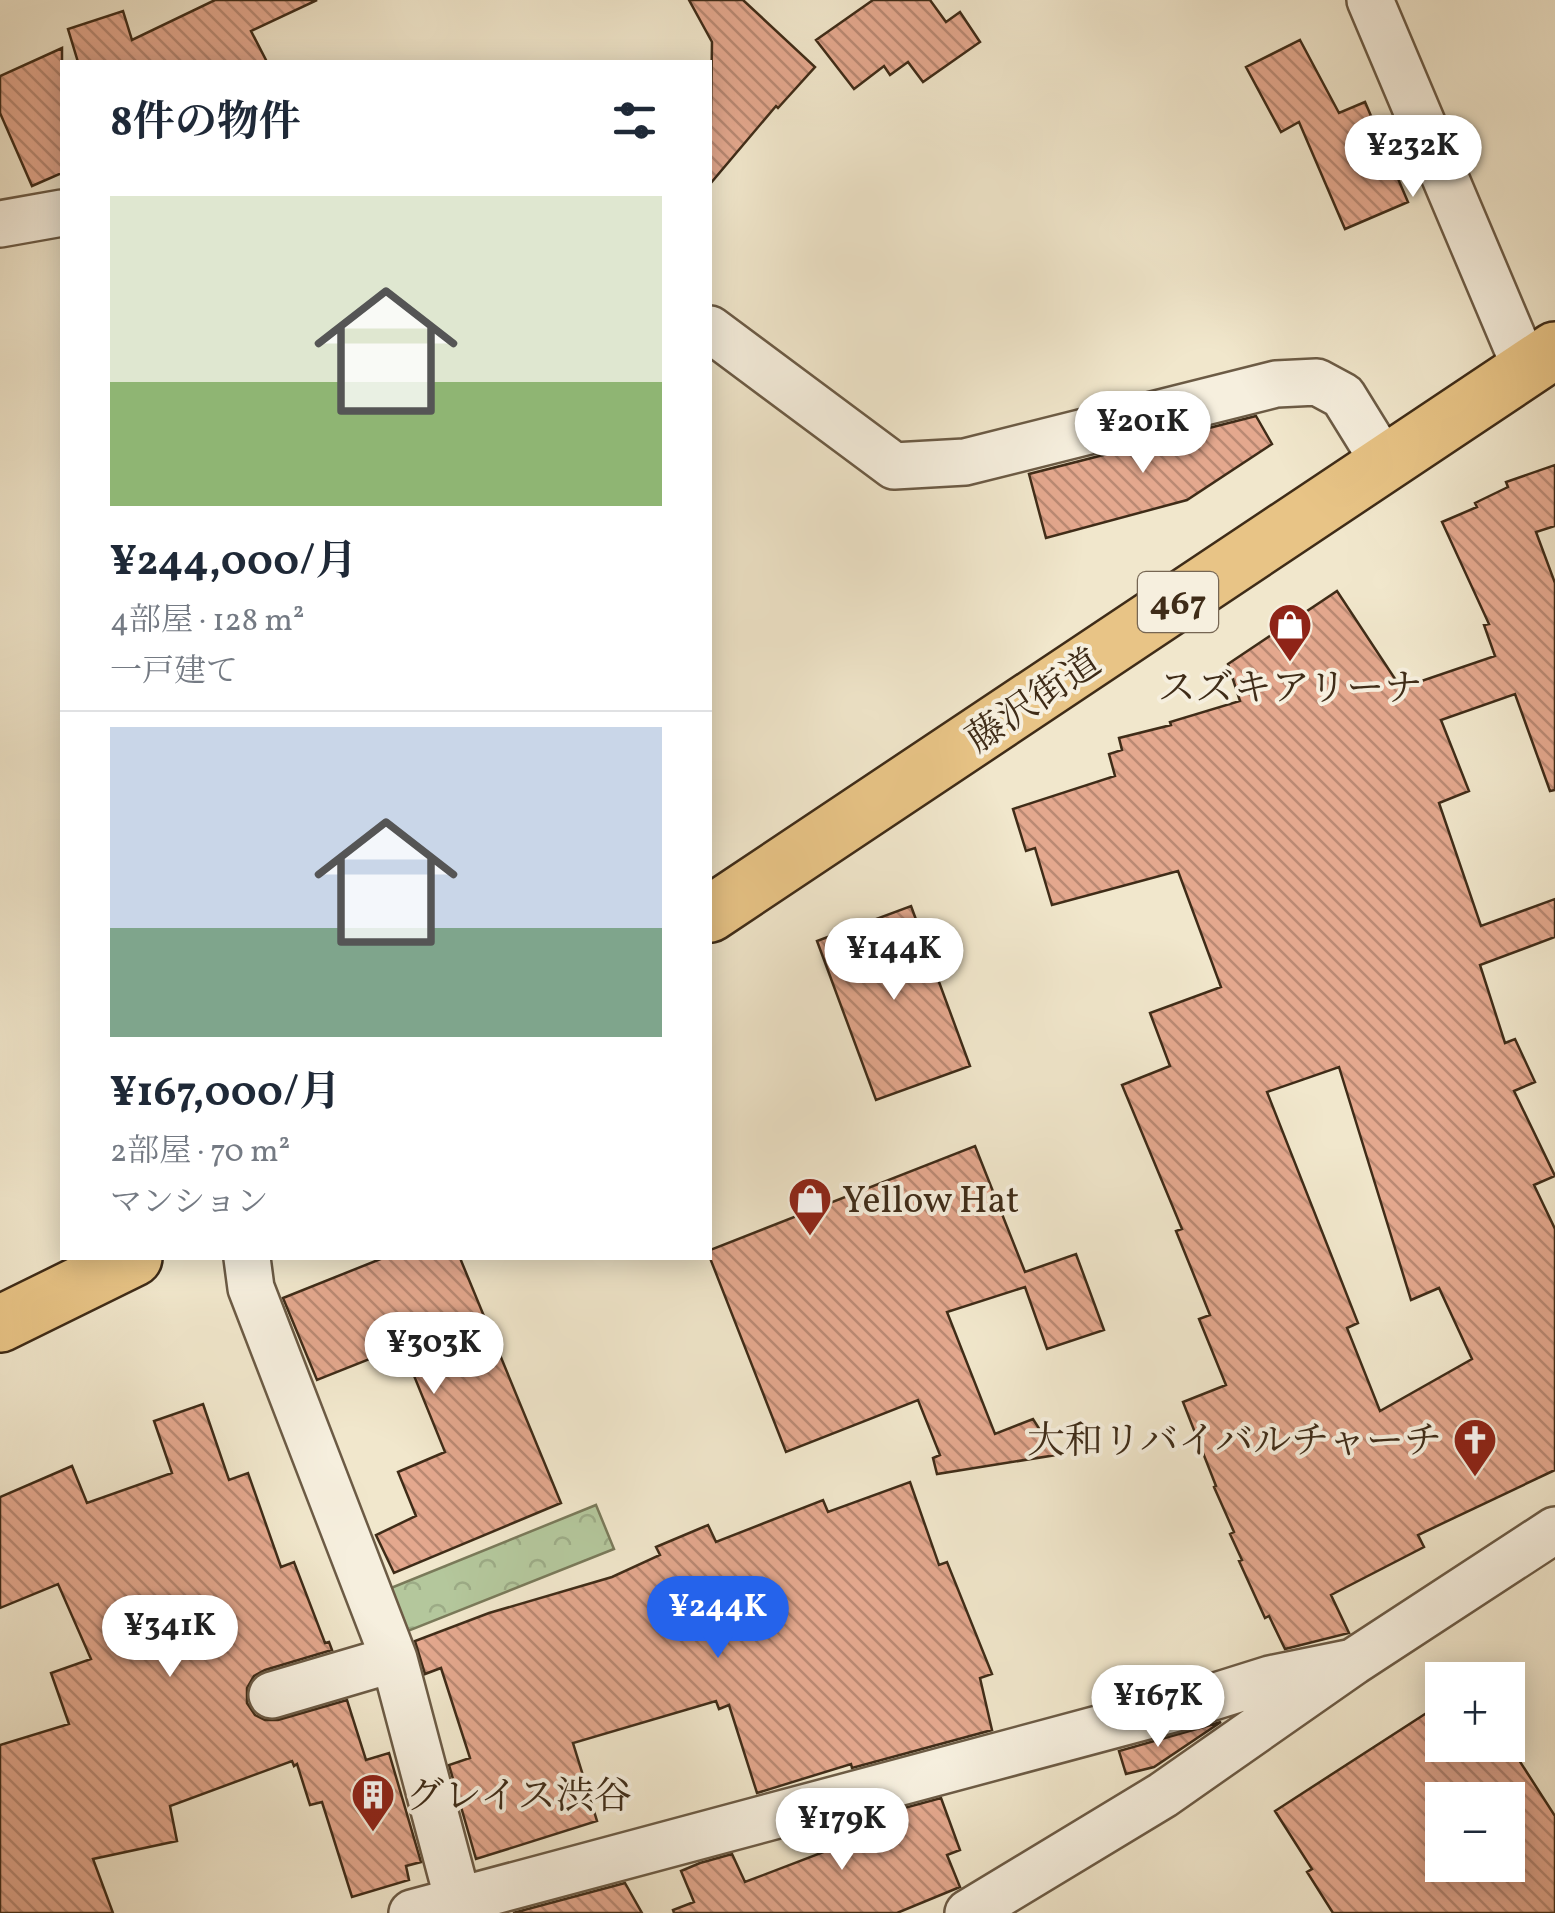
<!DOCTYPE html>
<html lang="ja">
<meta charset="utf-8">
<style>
body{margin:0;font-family:Vollkorn,"Noto Serif JP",serif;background:#f6f6f7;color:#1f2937;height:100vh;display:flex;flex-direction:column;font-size:38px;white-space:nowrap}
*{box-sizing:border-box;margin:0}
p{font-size:32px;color:#747a83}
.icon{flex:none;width:55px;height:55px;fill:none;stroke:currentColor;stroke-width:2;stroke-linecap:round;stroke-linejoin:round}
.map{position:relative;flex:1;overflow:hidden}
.details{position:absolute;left:60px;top:60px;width:652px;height:1200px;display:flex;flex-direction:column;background:#fff;border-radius:0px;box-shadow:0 5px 25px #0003}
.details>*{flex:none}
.buttons{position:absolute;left:1425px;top:1662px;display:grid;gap:20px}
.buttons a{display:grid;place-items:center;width:100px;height:100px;border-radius:0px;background:#fff;box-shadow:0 5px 25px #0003;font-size:50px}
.price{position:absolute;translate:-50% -85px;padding:0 22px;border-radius:35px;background:#fff;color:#222;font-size:32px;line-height:65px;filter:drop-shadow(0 2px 5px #0008)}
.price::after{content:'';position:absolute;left:50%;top:60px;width:30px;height:22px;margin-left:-15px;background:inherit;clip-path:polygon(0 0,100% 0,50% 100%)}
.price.selected{background:#2563eb;color:#fff}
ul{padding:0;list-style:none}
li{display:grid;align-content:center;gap:20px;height:530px;padding:0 50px}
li+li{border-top:2px solid #e0e1e3}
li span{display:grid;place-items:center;height:310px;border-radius:0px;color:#555}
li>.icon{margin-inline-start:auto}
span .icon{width:180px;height:180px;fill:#fffc;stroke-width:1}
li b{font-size:42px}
h2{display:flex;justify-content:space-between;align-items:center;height:120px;padding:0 50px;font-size:42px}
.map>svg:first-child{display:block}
.park{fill:url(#park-crowns);stroke:#7a7a5a;stroke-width:2.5}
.building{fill:url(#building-back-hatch);stroke:#3f2c18;stroke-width:2.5;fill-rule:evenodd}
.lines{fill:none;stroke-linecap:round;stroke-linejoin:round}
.minor-casing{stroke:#6c5b45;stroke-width:50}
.highway-casing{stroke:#3f2c18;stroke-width:60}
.minor{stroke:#f6efde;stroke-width:45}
.highway{stroke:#e8c486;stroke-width:55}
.labels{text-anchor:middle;stroke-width:8;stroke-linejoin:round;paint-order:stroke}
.shield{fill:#f6efde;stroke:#766653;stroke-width:2.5}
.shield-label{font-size:35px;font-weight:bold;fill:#3f2c18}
.poi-label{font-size:38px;fill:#3f2c18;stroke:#f6efde;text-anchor:start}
.street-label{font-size:38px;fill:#3f2c18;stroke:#f6efde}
</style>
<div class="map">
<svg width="1555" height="1913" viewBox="0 0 1555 1913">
<defs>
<pattern id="park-crowns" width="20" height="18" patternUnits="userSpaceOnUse" patternTransform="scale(2.5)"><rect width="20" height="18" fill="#b4c79c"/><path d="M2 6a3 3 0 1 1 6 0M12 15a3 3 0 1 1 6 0" fill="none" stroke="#9cab86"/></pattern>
<pattern id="building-back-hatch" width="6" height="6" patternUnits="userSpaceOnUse" patternTransform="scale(2.5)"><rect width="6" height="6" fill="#e4a88e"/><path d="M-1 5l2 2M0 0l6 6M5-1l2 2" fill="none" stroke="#ba8973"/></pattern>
</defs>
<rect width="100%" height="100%" fill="#f1e7cc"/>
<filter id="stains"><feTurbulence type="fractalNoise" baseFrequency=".002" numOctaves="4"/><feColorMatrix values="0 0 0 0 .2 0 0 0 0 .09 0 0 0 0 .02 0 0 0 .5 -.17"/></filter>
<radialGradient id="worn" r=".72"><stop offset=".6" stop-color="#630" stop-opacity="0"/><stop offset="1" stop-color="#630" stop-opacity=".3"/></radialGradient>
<path class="park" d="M 596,1505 L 614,1549 L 403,1633 L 386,1590 Z"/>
<path class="building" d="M 215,0 L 317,0 L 251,31 L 267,62 L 78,62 L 68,29 L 123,11 L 132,40 Z
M 689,0 L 743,0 L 815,67 L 778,108 L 776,106 L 710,184 L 712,42 Z
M 873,0 L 930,0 L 946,22 L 960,12 L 980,42 L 923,82 L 908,62 L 890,75 L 884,66 L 854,89 L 816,40 Z
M 1300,40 L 1339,113 L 1365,102 L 1408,202 L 1345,229 L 1299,122 L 1281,132 L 1246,67 Z
M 62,48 L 62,173 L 32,186 L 0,113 L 0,76 Z
M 1256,416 L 1272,444 L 1187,500 L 1046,538 L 1029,474 Z
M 1555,465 L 1555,526 L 1536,532 L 1555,583 L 1555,790 L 1550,791 L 1515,694 L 1441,720 L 1469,791 L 1439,803 L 1481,926 L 1555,899 L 1555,937 L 1480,965 L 1505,1043 L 1515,1039 L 1535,1082 L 1514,1091 L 1555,1176 L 1534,1185 L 1555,1229 L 1555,1470 L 1418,1535 L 1424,1547 L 1331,1595 L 1349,1633 L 1285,1649 L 1269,1616 L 1265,1618 L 1239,1561 L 1242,1560 L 1230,1534 L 1234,1532 L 1214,1487 L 1216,1486 L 1183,1402 L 1226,1385 L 1199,1319 L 1210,1315 L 1176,1231 L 1182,1229 L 1122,1085 L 1170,1066 L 1150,1013 L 1221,987 L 1178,871 L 1052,905 L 1035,848 L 1026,851 L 1013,809 L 1115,776 L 1109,754 L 1122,750 L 1119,738 L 1171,725 L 1170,722 L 1240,701 L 1228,664 L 1337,591 L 1401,688 L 1495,656 L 1484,625 L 1489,624 L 1442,522 L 1477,507 L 1475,503 L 1508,487 L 1506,482 ZM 1339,1067 L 1411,1300 L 1439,1288 L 1472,1359 L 1380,1411 L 1347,1328 L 1358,1323 L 1267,1092 Z
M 911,906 L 970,1066 L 876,1100 L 817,941 Z
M 975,1146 L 1025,1272 L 1076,1254 L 1104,1330 L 1047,1349 L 1025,1287 L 947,1312 L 995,1434 L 1033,1419 L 1056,1455 L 937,1474 L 933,1458 L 940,1455 L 918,1400 L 786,1452 L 710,1258 L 710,1250 Z
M 383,1258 L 460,1258 L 561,1503 L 394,1573 L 376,1535 L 416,1516 L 398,1472 L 445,1452 L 402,1346 L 317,1380 L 283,1298 Z
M 203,1404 L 229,1480 L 248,1473 L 281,1567 L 294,1562 L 325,1643 L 329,1642 L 332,1650 L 265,1670 L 254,1676 L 247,1688 L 247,1703 L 255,1715 L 265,1720 L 278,1720 L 347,1700 L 366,1760 L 389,1753 L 421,1862 L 406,1866 L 409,1880 L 352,1897 L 322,1802 L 310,1805 L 297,1764 L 294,1766 L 292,1761 L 170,1806 L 177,1841 L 93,1859 L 113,1913 L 0,1913 L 0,1745 L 69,1724 L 51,1673 L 91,1659 L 58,1584 L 0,1608 L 0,1497 L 72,1466 L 87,1503 L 172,1473 L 154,1421 Z
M 910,1482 L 939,1565 L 947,1562 L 992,1674 L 980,1678 L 992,1730 L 852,1768 L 851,1764 L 757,1793 L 729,1705 L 719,1709 L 716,1701 L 573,1743 L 597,1821 L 476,1859 L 449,1765 L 470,1758 L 441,1668 L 425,1674 L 415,1641 L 489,1613 L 612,1577 L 660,1555 L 656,1547 L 708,1525 L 716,1542 L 823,1500 L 828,1512 Z
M 1442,1703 L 1442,1745 L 1508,1743 L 1555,1816 L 1555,1913 L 1333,1913 L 1307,1872 L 1312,1869 L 1275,1811 ZM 1442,1800 L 1508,1800 L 1508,1865 L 1442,1865 Z
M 1221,1722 L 1154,1767 L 1126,1774 L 1119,1751 Z
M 941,1798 L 960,1850 L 947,1855 L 960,1887 L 897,1913 L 674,1913 L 673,1910 L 694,1902 L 681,1871 L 700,1863 L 732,1854 L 745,1882 L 876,1832 L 871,1817 Z
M 625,1883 L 642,1913 L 513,1913 Z"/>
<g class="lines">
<defs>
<path id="minor" d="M 1370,0 L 1526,369
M 0,224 L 62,213
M 710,329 L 894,466 L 965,462 L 1276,384 L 1317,382 L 1343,396 L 1385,464
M 247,1258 L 251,1288 L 394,1659 L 458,1900
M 272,1695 L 394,1659
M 412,1913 L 1184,1706 L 1270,1679 L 1353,1662
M 968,1913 L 1163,1795 L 1353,1662 L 1555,1530"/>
<path id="highway" d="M 710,914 L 1555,350
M 0,1324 L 134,1258"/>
</defs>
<use href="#minor" class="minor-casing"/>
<use href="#highway" class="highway-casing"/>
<use href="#minor" class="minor"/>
<use href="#highway" class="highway"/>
</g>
<defs>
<symbol id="shop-pin" viewBox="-11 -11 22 30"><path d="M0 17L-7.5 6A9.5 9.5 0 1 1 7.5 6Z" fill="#8f2418" stroke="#f6efde"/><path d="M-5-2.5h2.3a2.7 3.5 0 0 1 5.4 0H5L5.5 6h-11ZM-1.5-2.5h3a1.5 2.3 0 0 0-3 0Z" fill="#fff"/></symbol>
<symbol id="church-pin" viewBox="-11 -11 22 30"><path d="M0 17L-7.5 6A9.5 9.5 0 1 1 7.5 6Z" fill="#8f2418" stroke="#f6efde"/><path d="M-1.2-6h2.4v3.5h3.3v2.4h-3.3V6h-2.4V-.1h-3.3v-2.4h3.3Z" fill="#fff"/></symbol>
<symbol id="building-pin" viewBox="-11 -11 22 30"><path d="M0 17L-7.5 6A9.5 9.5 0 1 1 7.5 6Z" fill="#8f2418" stroke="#f6efde"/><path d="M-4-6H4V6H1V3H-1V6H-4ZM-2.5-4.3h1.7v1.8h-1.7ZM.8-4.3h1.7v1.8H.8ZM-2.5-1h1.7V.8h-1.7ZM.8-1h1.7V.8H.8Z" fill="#fff"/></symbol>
</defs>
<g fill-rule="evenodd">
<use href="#shop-pin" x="1265" y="600" width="50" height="68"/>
<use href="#shop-pin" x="785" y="1174" width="50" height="68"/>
<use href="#church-pin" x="1450" y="1415" width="50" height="68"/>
<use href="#building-pin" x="348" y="1770" width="50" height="68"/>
</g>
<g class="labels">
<rect class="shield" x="1138" y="572" width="80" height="60" rx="8"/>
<g class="shield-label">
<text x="1178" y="614">467</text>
</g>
<g class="poi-label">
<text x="1290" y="700" text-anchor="middle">スズキアリーナ</text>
<text x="842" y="1212">Yellow Hat</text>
<text x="1442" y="1453" text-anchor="end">大和リバイバルチャーチ</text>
<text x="406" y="1808">グレイス渋谷</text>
</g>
<g class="street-label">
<text transform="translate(1033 700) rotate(-34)" y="13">藤沢街道</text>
</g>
</g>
<rect width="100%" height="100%" filter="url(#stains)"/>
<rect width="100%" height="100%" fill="url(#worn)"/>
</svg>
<div class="buttons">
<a>+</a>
<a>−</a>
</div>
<b class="price" style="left:1413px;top:200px">¥232K</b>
<b class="price" style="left:1143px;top:476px">¥201K</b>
<b class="price" style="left:894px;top:1003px">¥144K</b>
<b class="price" style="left:434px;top:1397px">¥303K</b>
<b class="price selected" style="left:718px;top:1661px">¥244K</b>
<b class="price" style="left:170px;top:1680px">¥341K</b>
<b class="price" style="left:1158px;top:1750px">¥167K</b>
<b class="price" style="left:842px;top:1873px">¥179K</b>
<section class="details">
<h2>8件の物件<svg class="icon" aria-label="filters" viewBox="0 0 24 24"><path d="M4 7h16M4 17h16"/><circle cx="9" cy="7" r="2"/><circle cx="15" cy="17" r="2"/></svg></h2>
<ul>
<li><span style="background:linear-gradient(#dfe7d0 60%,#8fb573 0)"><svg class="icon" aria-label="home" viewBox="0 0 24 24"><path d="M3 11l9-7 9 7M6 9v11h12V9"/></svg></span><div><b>¥244,000/月</b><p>4部屋 · 128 m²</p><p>一戸建て</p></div></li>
<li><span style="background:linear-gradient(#c9d6e8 65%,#7fa58c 0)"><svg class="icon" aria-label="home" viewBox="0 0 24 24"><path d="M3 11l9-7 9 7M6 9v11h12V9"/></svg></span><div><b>¥167,000/月</b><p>2部屋 · 70 m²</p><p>マンション</p></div></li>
</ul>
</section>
</div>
